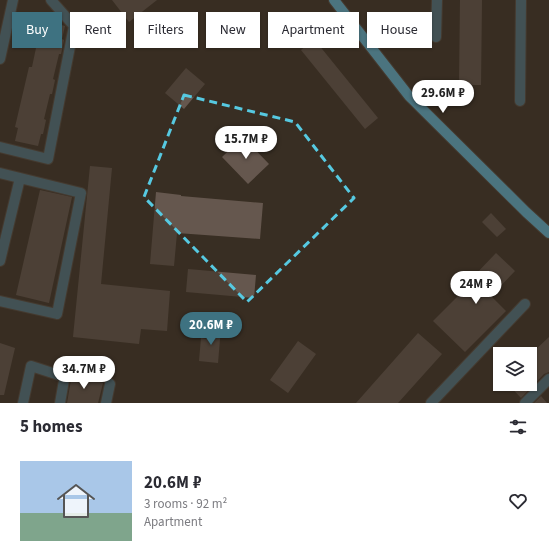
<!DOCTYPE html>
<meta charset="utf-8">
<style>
body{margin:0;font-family:"Source Sans 3",sans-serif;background:#f7f7f7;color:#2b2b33;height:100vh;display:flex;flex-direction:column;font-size:15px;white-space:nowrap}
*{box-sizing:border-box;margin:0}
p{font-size:13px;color:#7c7c81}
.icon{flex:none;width:22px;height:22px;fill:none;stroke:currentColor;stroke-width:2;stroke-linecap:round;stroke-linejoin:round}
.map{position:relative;height:403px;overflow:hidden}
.panel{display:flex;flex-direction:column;background:#fff;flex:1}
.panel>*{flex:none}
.top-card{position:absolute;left:12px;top:12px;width:525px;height:36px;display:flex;gap:8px}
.buttons{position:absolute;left:493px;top:347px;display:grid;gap:8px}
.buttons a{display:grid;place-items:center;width:44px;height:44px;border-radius:0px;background:#fff;box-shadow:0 1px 3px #0004;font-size:20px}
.price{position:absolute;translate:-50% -34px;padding:0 9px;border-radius:14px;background:#fff;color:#222;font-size:13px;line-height:26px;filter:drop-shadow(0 1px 2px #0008)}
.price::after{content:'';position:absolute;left:50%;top:24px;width:12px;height:9px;margin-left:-6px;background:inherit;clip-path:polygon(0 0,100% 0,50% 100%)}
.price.on{background:#3e7281;color:#fff}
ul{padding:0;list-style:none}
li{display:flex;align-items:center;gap:12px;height:100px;padding:0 20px}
li span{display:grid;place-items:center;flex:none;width:112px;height:80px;border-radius:0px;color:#555}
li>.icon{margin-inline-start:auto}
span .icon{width:48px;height:48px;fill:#fffc;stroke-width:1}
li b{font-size:17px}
h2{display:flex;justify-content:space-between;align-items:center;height:48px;padding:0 20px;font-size:17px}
.pill{padding:0 14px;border-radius:0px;background:#fff;box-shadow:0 1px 3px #0004;font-size:14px;line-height:36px}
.pill.on{background:#3e7281;color:#fff}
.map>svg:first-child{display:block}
.building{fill:#65574e}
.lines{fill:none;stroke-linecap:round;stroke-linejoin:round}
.minor-casing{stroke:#53493f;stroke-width:12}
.major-casing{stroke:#53493f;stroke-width:12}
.minor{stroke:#4f7d90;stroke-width:10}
.major{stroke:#63caf0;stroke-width:10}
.marked{fill:none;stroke:#56c9e1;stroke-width:3;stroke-dasharray:8 5;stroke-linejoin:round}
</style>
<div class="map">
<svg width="549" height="403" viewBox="0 0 549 403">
<rect width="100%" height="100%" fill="#382e23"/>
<path class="building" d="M 112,0 L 157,0 L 129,22 Z
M 460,0 L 482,0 L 481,85 L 459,85 Z
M 42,20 L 65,26 L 62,39 L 64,40 L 61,54 L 59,54 L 53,79 L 55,80 L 52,94 L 50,94 L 44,119 L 46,120 L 43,134 L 41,134 L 38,146 L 15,141 L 18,128 L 15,127 L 29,67 L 32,67 L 36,48 L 34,47 L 38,27 L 41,27 Z
M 314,39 L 378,118 L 365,129 L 301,50 Z
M 186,68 L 205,84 L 184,109 L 165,93 Z
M 243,137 L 269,164 L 248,184 L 222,157 Z
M 90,166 L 112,168 L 101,284 L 170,291 L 167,331 L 141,329 L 139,344 L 73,337 Z
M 40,190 L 72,197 L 49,303 L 16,295 Z
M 156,192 L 181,195 L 181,196 L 263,203 L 260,239 L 177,233 L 174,266 L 150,264 Z
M 491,213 L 506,229 L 497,237 L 482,222 Z
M 496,253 L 515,271 L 491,296 L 506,311 L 465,352 L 433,321 L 476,278 L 474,276 Z
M 188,269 L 256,275 L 254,298 L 186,292 Z
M 209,326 L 221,327 L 218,363 L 199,361 L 201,338 L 208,339 Z
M 418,333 L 442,354 L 398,403 L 356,403 Z
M 549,337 L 549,372 L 544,374 L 521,398 L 508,384 L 530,385 L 530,355 Z
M 298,341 L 316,354 L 288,393 L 270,380 Z
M 0,343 L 15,348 L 4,395 L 0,395 Z
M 72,374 L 103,383 L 98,403 L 67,403 Z
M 541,396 L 547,403 L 534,403 Z"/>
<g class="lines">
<defs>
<path id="minor" d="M 436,37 L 437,0
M 0,59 L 13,0
M 520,101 L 521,0
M 0,147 L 48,159 L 74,26 L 51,0
M 0,173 L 81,193 L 57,314 L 0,301
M 0,261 L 20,178
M 23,403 L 31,366 L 65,377
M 60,403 L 66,369
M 106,403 L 110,384
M 431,403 L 525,304
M 525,403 L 549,379"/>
<path id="major" d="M 334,0 L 409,96 L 526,212 L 549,233"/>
</defs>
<use href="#minor" class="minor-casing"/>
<use href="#major" class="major-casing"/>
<use href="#minor" class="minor"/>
<use href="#major" class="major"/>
</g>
<path d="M0 0H549V403H0ZM 184,95 L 295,122 L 354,198 L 247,302 L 144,197 Z" fill="#382e23" fill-opacity=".55" fill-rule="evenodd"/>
<path class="marked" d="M 184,95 L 295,122 L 354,198 L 247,302 L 144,197 Z"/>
</svg>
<div class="buttons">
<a><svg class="icon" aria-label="layers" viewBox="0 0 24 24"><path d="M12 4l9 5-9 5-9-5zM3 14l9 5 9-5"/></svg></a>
</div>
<b class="price" style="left:443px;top:114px">29.6M ₽</b>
<b class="price" style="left:246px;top:160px">15.7M ₽</b>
<b class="price" style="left:476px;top:305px">24M ₽</b>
<b class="price on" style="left:211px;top:346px">20.6M ₽</b>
<b class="price" style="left:84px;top:390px">34.7M ₽</b>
<div class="top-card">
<a class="pill on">Buy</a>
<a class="pill">Rent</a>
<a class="pill">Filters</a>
<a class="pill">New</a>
<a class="pill">Apartment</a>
<a class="pill">House</a>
</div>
</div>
<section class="panel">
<h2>5 homes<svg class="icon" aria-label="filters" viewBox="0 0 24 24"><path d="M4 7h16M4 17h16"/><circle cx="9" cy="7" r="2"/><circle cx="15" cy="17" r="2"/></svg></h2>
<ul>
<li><span style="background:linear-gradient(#a9c7e8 65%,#7fa58c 0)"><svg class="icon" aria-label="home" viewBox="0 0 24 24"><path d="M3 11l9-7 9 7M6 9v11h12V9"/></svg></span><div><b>20.6M ₽</b><p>3 rooms · 92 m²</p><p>Apartment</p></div><svg class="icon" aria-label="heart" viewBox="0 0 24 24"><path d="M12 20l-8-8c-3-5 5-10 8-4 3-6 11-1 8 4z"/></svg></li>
</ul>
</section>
